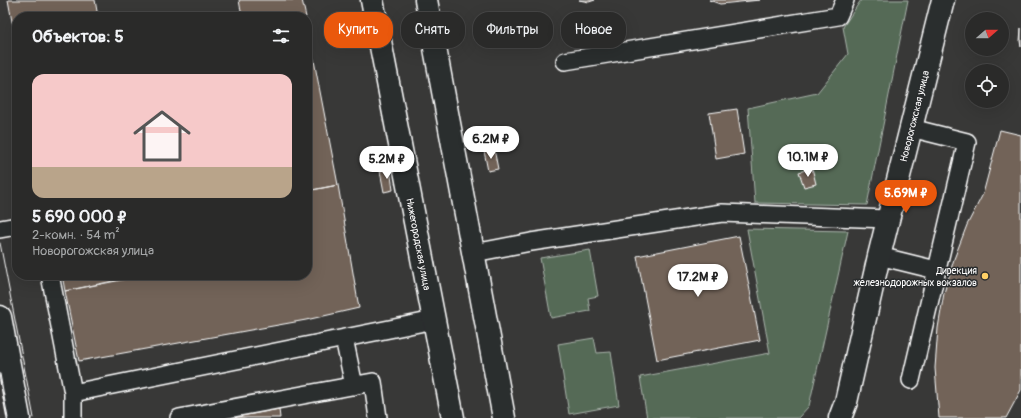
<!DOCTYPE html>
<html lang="ru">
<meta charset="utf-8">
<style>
body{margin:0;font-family:Pangolin,sans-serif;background:#323231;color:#f1f3f6;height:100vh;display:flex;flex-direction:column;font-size:15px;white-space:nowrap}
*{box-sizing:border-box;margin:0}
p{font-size:13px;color:#a5a7a8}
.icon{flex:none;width:22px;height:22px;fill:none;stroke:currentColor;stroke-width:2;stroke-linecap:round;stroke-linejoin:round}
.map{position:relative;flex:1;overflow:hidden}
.drawer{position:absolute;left:12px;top:12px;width:300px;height:268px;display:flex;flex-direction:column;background:#2a2a29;border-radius:16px;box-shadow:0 4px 16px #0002,0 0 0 1px #464646}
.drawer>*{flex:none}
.guide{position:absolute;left:324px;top:12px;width:380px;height:36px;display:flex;gap:8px}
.needle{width:26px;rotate:70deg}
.fabs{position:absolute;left:965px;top:12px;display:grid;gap:8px}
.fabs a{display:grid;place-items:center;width:44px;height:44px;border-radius:50%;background:#2a2a29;box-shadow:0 4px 16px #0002,0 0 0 1px #464646;font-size:20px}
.price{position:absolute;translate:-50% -34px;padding:0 9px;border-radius:14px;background:#fff;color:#222;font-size:13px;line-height:26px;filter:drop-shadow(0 1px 2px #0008)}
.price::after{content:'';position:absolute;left:50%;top:24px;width:12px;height:9px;margin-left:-6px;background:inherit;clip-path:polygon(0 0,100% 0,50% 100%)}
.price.on{background:#ea580c;color:#fff}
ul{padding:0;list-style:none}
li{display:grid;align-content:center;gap:8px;height:212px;padding:0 20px}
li+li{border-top:1px solid #464646}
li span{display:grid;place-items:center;height:124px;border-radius:12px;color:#555}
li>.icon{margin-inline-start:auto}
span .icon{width:72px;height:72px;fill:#fffc;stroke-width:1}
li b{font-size:17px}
h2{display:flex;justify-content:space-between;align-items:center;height:48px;padding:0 20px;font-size:17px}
.tag{padding:0 14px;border-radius:16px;background:#2a2a29;box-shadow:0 4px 16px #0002,0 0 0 1px #464646;font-size:14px;line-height:36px}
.tag.on{background:#ea580c;color:#fff}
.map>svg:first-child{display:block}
.green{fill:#546a57;stroke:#aab4ab}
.building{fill:#726459;stroke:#fff}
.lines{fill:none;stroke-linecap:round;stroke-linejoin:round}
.service-casing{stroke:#fff;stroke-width:20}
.minor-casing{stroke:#fff;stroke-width:25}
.tertiary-casing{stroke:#fff;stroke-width:25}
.primary-casing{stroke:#fff;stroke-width:25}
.service{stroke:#2a2d2e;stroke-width:17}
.minor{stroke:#2a2d2e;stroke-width:22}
.tertiary{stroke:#2a2d2e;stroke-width:22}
.primary{stroke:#2a2d2e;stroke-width:22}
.tram{stroke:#fff;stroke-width:1}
.poi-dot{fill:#ffd166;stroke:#2a2d2e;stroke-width:1.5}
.labels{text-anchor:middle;stroke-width:3;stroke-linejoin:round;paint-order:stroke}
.street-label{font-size:10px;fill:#fff;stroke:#2a2d2e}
.poi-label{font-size:10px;fill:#fff;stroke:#2a2d2e;text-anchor:end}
</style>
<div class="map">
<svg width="1021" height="418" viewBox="0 0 1021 418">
<rect width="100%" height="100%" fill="#383837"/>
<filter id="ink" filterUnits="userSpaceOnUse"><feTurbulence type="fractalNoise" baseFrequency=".025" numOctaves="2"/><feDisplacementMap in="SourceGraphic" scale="8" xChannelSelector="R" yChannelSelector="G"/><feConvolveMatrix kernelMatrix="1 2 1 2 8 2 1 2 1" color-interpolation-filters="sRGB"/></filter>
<g filter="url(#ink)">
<path class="green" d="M 861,0 L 908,0 L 867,205 L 755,203 L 748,108 L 817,93 L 848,54 L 843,27 Z
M 747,229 L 848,231 L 809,406 L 798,418 L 647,418 L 640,377 L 770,353 Z
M 590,250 L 598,296 L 588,298 L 590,311 L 551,318 L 540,258 Z
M 594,338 L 597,353 L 611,352 L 619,405 L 569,414 L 558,344 Z"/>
<path class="building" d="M 8,0 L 95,0 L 98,17 L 17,17 L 17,48 Z
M 239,0 L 302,0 L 306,17 L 242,17 Z
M 579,0 L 595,0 L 589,2 Z
M 709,0 L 760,0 L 720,4 Z
M 307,24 L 338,185 L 307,191 Z
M 1021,28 L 1021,47 L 1020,41 Z
M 737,109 L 744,154 L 716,159 L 709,113 Z
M 1000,130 L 1021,135 L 1021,390 L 1006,418 L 939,418 L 935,368 L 938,328 L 944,293 L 954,259 L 967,225 L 983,194 Z
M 494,149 L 498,169 L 488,171 L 484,151 Z
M 812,168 L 816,184 L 804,187 L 799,172 Z
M 390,169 L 393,190 L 384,192 L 380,171 Z
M 338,185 L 359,308 L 306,320 L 79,361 L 65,291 L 147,275 L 307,275 L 307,191 Z
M 739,236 L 760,340 L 657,360 L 637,256 Z
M 62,275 L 142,275 L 65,291 Z
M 279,409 L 280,418 L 230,418 Z"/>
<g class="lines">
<defs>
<path id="service" d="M 565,61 L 838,16 L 845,0
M 911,128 L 967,142 L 911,380
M 0,229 L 17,226
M 474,253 L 531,242 L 722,213 L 888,219
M 879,256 L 936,270
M 50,275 L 73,393
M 344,338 L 354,386
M 73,418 L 73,393 L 434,320
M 179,418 L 373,382 L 378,418"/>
<path id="minor" d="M 0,317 L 19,418"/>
<path id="tertiary" d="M 840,418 L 846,402 L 879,256 L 943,0"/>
<path id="primary" d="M 372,0 L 453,418
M 426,0 L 504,418"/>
</defs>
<use href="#service" class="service-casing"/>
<use href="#minor" class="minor-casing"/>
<use href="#tertiary" class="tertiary-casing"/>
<use href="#primary" class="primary-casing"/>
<use href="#service" class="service"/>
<use href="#minor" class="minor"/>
<use href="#tertiary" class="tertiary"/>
<use href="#primary" class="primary"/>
<path class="tram" d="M 0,243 L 34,418
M 0,374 L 8,418"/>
</g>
</g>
<circle class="poi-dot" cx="985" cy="276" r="4"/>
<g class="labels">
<g class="street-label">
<text transform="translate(914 116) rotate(-76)" y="4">Новорогожская улица</text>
<text transform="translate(419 244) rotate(79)" y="4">Нижегородская улица</text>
</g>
<g class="poi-label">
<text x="977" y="274">Дирекция<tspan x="977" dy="12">железнодорожных вокзалов</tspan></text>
</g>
</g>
</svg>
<div class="fabs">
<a><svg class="needle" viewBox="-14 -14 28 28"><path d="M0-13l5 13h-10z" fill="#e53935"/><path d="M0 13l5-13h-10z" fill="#a5a7a8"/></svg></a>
<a><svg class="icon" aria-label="locate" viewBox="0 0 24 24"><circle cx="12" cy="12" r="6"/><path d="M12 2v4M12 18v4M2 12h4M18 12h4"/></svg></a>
</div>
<b class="price" style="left:491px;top:160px">6.2M ₽</b>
<b class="price" style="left:808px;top:178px">10.1M ₽</b>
<b class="price" style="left:387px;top:180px">5.2M ₽</b>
<b class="price on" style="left:906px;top:214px">5.69M ₽</b>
<b class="price" style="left:698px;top:298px">17.2M ₽</b>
<div class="guide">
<a class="tag on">Купить</a>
<a class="tag">Снять</a>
<a class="tag">Фильтры</a>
<a class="tag">Новое</a>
</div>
<section class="drawer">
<h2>Объектов: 5<svg class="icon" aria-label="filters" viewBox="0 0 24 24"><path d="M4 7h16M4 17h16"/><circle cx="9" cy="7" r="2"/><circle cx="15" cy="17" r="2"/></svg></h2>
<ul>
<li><span style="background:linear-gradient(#f6c9c9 75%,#b9a48a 0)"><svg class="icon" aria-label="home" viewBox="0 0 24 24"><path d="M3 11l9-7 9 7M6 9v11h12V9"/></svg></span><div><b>5 690 000 ₽</b><p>2-комн. · 54 m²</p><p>Новорогожская улица</p></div></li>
</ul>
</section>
</div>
